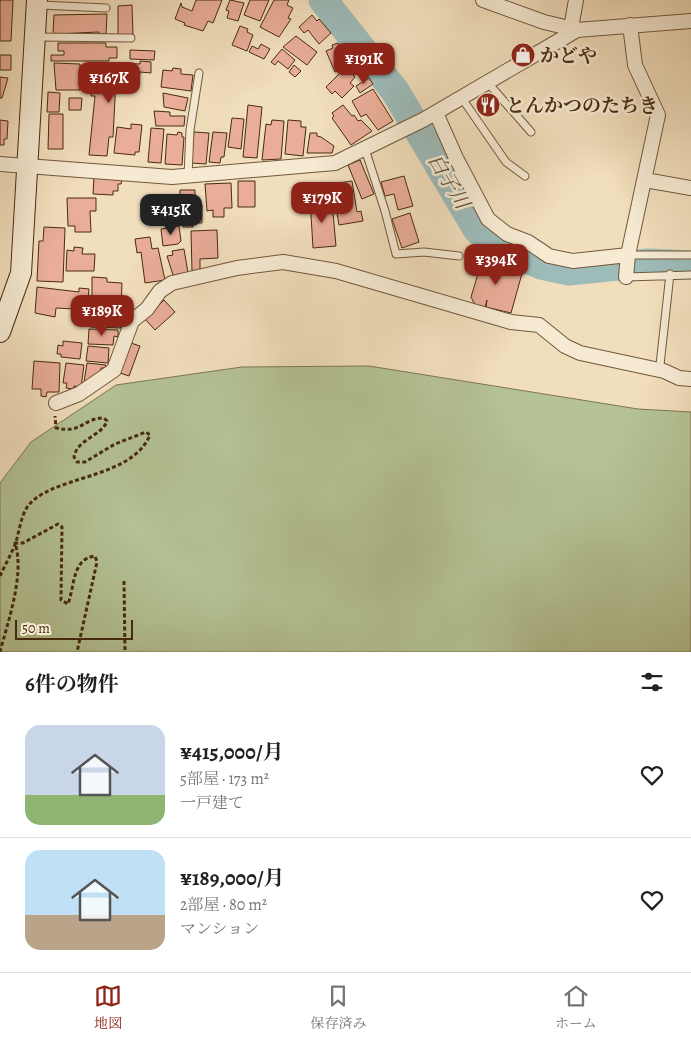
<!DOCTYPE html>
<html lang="ja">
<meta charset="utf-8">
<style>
body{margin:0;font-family:Alegreya,"Noto Serif JP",serif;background:#f6f6f6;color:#222;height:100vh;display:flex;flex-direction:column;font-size:19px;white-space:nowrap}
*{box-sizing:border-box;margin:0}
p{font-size:16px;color:#767676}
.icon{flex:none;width:28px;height:28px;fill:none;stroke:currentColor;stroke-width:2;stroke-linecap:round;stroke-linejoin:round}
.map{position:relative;height:652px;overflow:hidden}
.drawer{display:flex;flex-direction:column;background:#fff;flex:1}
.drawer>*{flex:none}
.scale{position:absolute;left:15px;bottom:12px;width:118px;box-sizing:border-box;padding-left:5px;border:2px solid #482b0f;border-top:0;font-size:14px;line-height:18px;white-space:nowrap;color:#482b0f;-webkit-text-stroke:4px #f6ead3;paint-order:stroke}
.price{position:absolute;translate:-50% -42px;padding:0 11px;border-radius:10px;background:#8f2418;color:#fff;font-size:16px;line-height:32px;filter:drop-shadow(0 1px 2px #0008)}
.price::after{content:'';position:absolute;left:50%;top:30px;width:15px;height:11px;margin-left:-8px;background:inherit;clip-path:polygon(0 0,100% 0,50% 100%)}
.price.on{background:#222;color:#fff}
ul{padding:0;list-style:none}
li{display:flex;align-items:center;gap:15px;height:125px;padding:0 25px}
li+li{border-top:1px solid #e0e0e0}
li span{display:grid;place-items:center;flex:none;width:140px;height:100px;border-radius:15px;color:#555}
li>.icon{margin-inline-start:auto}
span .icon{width:60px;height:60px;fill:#fffc;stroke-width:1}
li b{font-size:21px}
h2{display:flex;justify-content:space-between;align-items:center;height:60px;padding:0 25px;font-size:21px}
.tabs{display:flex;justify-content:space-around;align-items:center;height:70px;border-top:1px solid #e0e0e0;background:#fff;font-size:14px;color:#767676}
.tabs a{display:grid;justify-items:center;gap:2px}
.tabs .on{color:#8f2418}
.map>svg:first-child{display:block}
.green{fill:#b4c294;stroke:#7e7652}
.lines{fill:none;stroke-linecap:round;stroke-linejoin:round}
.river{stroke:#9dbbb9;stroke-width:29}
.building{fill:#e9ad98;stroke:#482b0f}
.lane-casing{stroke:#72583a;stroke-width:9}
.street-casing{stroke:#72583a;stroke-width:16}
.secondary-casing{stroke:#482b0f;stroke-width:22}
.path{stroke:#482b0f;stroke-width:3;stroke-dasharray:4 2.5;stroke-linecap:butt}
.lane{stroke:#f6ead3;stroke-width:7}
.street{stroke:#f6ead3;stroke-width:14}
.secondary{stroke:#f6ead3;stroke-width:20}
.labels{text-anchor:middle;stroke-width:5;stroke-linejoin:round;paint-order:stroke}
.poi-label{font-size:19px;font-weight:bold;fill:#482b0f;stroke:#f6ead3;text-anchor:start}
.water-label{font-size:20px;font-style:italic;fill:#5d4f3a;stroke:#f6ead3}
</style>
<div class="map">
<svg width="691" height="652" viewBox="0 0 691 652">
<rect width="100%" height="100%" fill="#f1debc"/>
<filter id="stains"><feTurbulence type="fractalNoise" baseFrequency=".004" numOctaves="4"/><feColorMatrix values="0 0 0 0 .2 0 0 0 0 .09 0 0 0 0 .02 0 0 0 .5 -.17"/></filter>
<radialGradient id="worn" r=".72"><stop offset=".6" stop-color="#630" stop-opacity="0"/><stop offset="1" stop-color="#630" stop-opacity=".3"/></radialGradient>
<path class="green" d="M 369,366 L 638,409 L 691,412 L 691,652 L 0,652 L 0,483 L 31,442 L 116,385 L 242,367 Z"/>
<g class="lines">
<path class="river" d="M 323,0 L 395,91 L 477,229 L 493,244 L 541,265 L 569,271 L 648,263 L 691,265"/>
</g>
<path class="building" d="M 0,0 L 13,0 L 11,41 L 0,41 Z
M 196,0 L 222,0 L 213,23 L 208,21 L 203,31 L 184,25 L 185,23 L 175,19 L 181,3 L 182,7 L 192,11 Z
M 230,0 L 244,3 L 238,21 L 227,18 L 229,11 L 226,10 Z
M 250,0 L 269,0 L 260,21 L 244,15 Z
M 274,0 L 289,0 L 287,5 L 293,8 L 288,18 L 291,19 L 279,37 L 260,27 Z
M 132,5 L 133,35 L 118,35 L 118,6 Z
M 107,14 L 106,34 L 99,34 L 99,32 L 55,34 L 53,31 L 54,15 Z
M 312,15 L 317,21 L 319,19 L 331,33 L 319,44 L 308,30 L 304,33 L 299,27 Z
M 240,26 L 248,29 L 247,32 L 253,35 L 247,51 L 232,45 Z
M 296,36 L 317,52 L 307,65 L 283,47 Z
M 58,43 L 106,43 L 106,47 L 117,47 L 117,58 L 109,58 L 109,61 L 51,61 L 51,55 L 64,55 L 64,51 L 58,51 Z
M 338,43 L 344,57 L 352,54 L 356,64 L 335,72 L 326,51 L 333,48 L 332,45 Z
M 261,44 L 270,49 L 264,59 L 249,52 L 252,46 L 258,49 Z
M 282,49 L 295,60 L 288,69 L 278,61 L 275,65 L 271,62 Z
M 130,50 L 155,51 L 154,60 L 130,59 Z
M 0,55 L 11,55 L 11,70 L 0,70 Z
M 140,61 L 151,62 L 151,73 L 140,72 L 139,80 L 116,79 L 113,137 L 109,137 L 107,156 L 89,155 L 95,96 L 91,96 L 92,75 L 116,77 L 117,63 L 140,64 Z
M 54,63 L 80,64 L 80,90 L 56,90 Z
M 294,65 L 301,71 L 295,77 L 289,72 Z
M 173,68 L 181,69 L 181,74 L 193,75 L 191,91 L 161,87 L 163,70 L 172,71 Z
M 347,69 L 355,77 L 350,83 L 354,86 L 342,98 L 335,91 L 332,94 L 326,87 L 340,73 L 342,75 Z
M 0,77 L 8,78 L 2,98 L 0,98 Z
M 369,78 L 373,84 L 360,93 L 356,86 Z
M 373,89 L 393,121 L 378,130 L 366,114 L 361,117 L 352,101 Z
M 48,92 L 60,93 L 59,112 L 47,112 Z
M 163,93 L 188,98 L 185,111 L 164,107 Z
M 69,98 L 82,98 L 81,110 L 69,110 Z
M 248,105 L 262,107 L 257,158 L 243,157 Z
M 343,105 L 352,116 L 354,115 L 358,121 L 361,120 L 372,131 L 351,145 L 332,118 L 334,116 L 332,113 Z
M 154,111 L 170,112 L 170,116 L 185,116 L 184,126 L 156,126 Z
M 49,114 L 63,114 L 63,149 L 48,149 Z
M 232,118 L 244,119 L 241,149 L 228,147 Z
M 0,120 L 8,121 L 7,139 L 4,139 L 4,145 L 0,145 Z
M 272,120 L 284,121 L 281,159 L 262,160 L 266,124 L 271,125 Z
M 288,120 L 301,121 L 301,127 L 306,127 L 303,156 L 285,154 Z
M 131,124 L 142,125 L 139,152 L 135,152 L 135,155 L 114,153 L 117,127 L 131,129 Z
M 151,128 L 164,129 L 161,163 L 148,162 Z
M 178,132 L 182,133 L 182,137 L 184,137 L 182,165 L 165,164 L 167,134 L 177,135 Z
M 194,132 L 209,133 L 206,164 L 191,163 Z
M 213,132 L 227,133 L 224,157 L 221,157 L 220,163 L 209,162 Z
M 310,133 L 317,133 L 317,136 L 321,137 L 334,146 L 332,153 L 307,153 Z
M 360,160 L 374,194 L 362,199 L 348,165 Z
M 404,176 L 413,206 L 398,210 L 394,194 L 385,196 L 381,182 Z
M 94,177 L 122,180 L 121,184 L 118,184 L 118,191 L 113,191 L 113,195 L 93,194 Z
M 238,181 L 255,181 L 255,207 L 238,207 Z
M 352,181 L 357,212 L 361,211 L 363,221 L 339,225 L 332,184 Z
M 231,183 L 232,208 L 224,208 L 224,217 L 213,217 L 213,210 L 207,211 L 205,184 Z
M 180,190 L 195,190 L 195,205 L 202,205 L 202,223 L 193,223 L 193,227 L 183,227 L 183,215 L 180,215 Z
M 67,198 L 96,198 L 96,211 L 90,211 L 91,232 L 75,232 L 75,226 L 68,226 Z
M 329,198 L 330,214 L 333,213 L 336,246 L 313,248 L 310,199 Z
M 410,213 L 419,242 L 402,248 L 392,219 Z
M 179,226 L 181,241 L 178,244 L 163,246 L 161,229 Z
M 44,227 L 65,228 L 63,282 L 37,281 L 39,241 L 43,241 Z
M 217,230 L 218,258 L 200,259 L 200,270 L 192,271 L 191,231 Z
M 150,237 L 152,249 L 158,248 L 165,280 L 145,283 L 141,252 L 137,253 L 135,239 Z
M 74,247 L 83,248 L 82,254 L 95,254 L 94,271 L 66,271 L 67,250 L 74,251 Z
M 184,249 L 188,273 L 173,275 L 167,256 L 173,255 L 172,251 Z
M 484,254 L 523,270 L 511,313 L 486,307 L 487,300 L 482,319 L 471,297 Z
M 92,277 L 107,278 L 107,282 L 122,283 L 121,308 L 108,307 L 108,301 L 96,301 L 96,297 L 92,297 Z
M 37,287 L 79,292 L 79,288 L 89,289 L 86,320 L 73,319 L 74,309 L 56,308 L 55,317 L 35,313 Z
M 164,300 L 175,312 L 155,330 L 145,319 Z
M 92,309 L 122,311 L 121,328 L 90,327 Z
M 89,329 L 118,330 L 118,337 L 114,336 L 113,345 L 88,344 Z
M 63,341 L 82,343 L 80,359 L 61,357 L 61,354 L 57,354 L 58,345 L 63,346 Z
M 131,343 L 140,346 L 129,376 L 120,373 Z
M 88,346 L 109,348 L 108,363 L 86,361 Z
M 34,361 L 60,363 L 59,392 L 47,392 L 46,397 L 41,396 L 41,389 L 32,389 Z
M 66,363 L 84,365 L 81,387 L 74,386 L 73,389 L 66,388 L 67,383 L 63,383 Z
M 87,363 L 106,365 L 105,368 L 101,368 L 101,371 L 84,382 Z"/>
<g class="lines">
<defs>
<path id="lane" d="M 40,5 L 106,8
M 38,37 L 131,38
M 488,83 L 531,132
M 461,97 L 506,162 L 525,176
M 365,149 L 385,211 L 396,254 L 424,252 L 459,256
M 188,176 L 190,130 L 199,73
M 628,255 L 691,255
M 626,277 L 691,275
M 660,365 L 670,274"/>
<path id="street" d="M 483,0 L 544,22 L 577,30 L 691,21
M 571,28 L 576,0
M 436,113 L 456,158 L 488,219 L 507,234 L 528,242 L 549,256 L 573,261 L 628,255
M 0,164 L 172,177 L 335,163 L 423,120 L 577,30
M 645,180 L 691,188
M 626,277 L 628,255 L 658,115 L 635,65 L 630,25
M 56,403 L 79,394 L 114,370 L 132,321 L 147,309 L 160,291 L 172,283 L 237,268 L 283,262 L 336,271 L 511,322 L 539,325 L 565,346 L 580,353 L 664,371 L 679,378 L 691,379"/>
<path id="secondary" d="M 0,332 L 21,273 L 37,0"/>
</defs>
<use href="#lane" class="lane-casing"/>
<use href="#street" class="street-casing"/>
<use href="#secondary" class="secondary-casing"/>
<path class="path" d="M 0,576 C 5,565 12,553 16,542 C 19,531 21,518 26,509 C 46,475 131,481 150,435 L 146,432 L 115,444 L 85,462 L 77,462 L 74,457 C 77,439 102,436 107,421 L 104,418 C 83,418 82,434 56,428 L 55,416
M 124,581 L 125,652
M 0,652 C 8,621 25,574 15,543 L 23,543 L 58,524 L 62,527 L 61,600 L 68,604 C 75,585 72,559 95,556 L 97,562 L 77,652"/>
<use href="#lane" class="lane"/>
<use href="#street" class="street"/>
<use href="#secondary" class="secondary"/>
</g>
<defs>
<symbol id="shop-disc" viewBox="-11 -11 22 22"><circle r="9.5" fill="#8f2418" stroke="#f6ead3"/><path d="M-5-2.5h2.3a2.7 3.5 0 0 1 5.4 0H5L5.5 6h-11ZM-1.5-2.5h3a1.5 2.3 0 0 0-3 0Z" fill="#fff"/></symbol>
<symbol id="restaurant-disc" viewBox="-11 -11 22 22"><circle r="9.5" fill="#8f2418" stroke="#f6ead3"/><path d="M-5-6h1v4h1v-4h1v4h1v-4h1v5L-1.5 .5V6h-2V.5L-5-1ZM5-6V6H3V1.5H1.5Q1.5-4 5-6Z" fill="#fff"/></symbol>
</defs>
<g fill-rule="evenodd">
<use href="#shop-disc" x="509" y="41" width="28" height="28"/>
<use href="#restaurant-disc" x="474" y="91" width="28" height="28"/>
</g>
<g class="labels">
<g class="poi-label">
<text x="540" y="62">かどや</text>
<text x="506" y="112">とんかつのたちき</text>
</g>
<g class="water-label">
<text transform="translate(449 181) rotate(59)" y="7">白子川</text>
</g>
</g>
<rect width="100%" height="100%" filter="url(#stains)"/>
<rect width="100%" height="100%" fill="url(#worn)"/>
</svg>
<div class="scale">50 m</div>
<b class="price" style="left:364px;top:85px">¥191K</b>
<b class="price" style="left:109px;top:104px">¥167K</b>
<b class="price" style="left:322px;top:224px">¥179K</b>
<b class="price on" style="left:171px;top:236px">¥415K</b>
<b class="price" style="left:496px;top:286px">¥394K</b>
<b class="price" style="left:102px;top:337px">¥189K</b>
</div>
<section class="drawer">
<h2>6件の物件<svg class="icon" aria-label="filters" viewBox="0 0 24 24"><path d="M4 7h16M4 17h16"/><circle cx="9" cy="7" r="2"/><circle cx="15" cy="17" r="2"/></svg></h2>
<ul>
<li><span style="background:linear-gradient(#c9d6e8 70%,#8fb573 0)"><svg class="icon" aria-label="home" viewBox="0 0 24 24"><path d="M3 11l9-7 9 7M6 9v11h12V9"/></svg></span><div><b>¥415,000/月</b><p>5部屋 · 173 m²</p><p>一戸建て</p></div><svg class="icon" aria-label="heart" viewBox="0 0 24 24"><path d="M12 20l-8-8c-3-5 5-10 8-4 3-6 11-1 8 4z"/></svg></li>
<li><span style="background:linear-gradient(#bfe0f5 65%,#b9a48a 0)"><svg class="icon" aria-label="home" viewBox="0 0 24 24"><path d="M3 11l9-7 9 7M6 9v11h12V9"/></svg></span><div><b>¥189,000/月</b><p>2部屋 · 80 m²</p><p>マンション</p></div><svg class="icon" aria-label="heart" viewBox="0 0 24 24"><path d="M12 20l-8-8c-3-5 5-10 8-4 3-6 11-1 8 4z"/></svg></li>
</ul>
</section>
<nav class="tabs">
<a class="on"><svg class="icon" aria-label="map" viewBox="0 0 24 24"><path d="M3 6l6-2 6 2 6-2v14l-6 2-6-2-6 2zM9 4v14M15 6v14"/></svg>地図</a>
<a><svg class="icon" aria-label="saved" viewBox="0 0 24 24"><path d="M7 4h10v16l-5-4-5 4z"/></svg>保存済み</a>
<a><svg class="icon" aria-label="home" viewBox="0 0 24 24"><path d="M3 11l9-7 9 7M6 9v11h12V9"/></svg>ホーム</a>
</nav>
